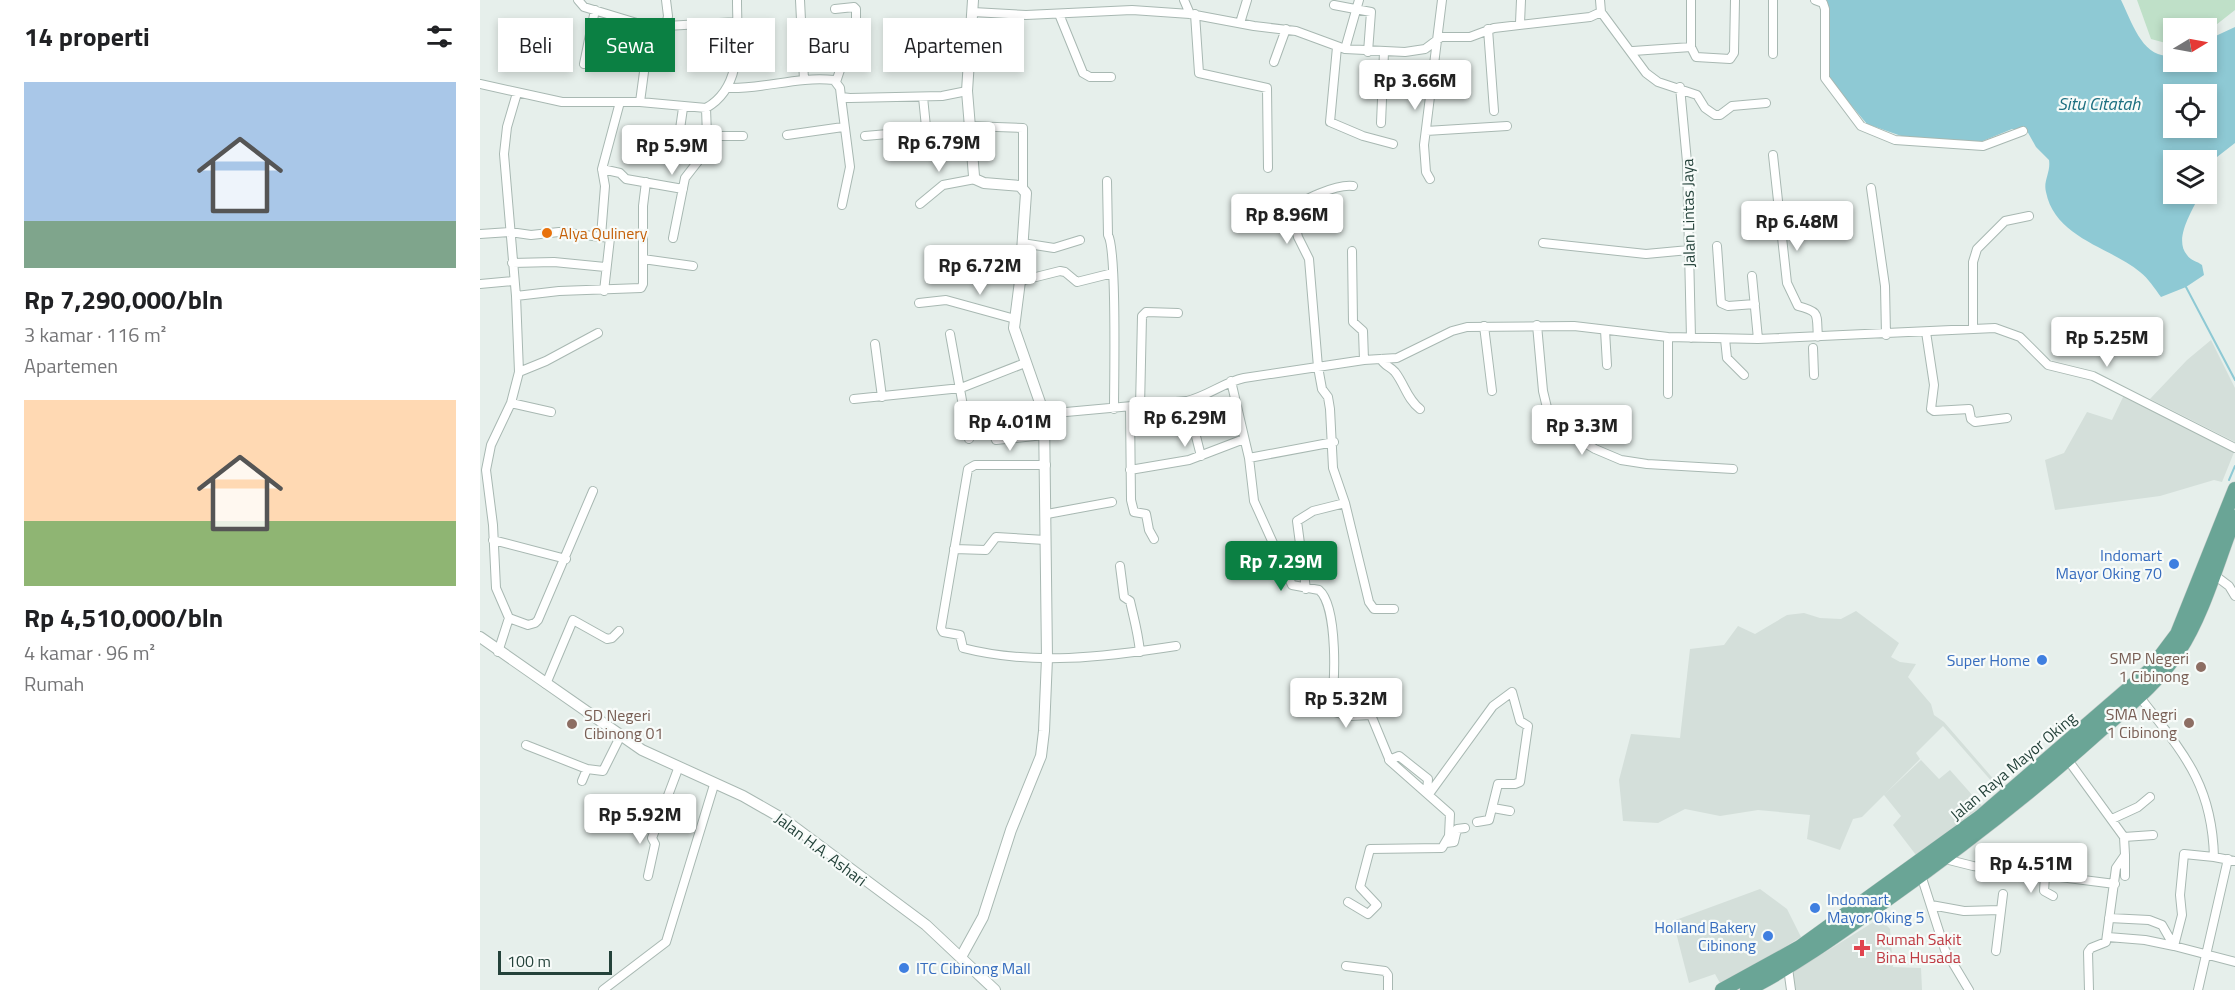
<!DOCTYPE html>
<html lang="id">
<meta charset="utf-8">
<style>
body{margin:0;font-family:"Titillium Web",sans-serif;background:#f6f6f6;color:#202124;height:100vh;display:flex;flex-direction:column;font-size:22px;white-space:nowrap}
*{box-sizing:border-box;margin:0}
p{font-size:20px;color:#757577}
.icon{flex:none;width:33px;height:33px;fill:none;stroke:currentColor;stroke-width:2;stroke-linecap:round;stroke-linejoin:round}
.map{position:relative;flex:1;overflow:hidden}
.panel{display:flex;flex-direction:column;background:#fff;width:480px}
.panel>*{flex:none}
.banner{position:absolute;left:18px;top:18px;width:570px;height:54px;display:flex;gap:12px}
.needle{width:39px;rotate:80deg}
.controls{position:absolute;left:1683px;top:18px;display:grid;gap:12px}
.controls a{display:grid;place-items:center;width:54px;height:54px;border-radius:0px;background:#fff;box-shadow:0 3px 9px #0003;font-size:30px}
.scale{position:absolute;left:18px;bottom:15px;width:114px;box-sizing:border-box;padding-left:6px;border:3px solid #24423a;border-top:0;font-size:16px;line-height:21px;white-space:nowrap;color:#24423a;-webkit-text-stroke:4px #f7fbf9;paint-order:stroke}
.price{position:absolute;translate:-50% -51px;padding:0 14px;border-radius:6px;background:#fff;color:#222;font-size:20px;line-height:39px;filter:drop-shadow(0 2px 3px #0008)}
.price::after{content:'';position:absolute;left:50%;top:36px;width:18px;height:14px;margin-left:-9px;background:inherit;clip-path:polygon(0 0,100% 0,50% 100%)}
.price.on{background:#0b8043;color:#fff}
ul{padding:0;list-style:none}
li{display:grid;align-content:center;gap:12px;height:318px;padding:0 24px}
li span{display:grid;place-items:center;height:186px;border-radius:0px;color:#555}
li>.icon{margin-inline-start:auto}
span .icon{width:108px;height:108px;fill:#fffc;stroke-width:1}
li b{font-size:26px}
h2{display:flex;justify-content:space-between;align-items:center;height:72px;padding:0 24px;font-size:26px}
.chip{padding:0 21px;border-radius:0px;background:#fff;box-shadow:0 3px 9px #0003;font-size:21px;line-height:54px}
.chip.on{background:#0b8043;color:#fff}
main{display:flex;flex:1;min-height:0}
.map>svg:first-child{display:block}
.built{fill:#d4dfda}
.green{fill:#bfe0c8}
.water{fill:#8ec9d4;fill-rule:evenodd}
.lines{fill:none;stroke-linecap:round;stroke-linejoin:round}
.stream{stroke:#8ec9d4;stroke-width:2}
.minor-casing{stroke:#a8b8b2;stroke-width:10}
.tertiary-casing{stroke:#a8b8b2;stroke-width:12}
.primary-casing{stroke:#c2cac8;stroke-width:15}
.minor{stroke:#fff;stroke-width:8}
.tertiary{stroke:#fff;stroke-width:10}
.primary{stroke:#6aa596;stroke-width:14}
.food-dot{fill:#e8710a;stroke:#f7fbf9;stroke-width:2}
.shop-dot{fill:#3f7fe0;stroke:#f7fbf9;stroke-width:2}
.education-dot{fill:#8d6e63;stroke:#f7fbf9;stroke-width:2}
.health-dot{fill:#e0444e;stroke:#f7fbf9;stroke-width:2}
.labels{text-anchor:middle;stroke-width:4.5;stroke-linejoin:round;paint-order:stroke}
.street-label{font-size:16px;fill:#24423a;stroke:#f7fbf9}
.food-label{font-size:16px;fill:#c56008;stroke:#f7fbf9;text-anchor:start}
.shop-label{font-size:16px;fill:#366cbe;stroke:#f7fbf9;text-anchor:end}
.education-label{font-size:16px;fill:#785e54;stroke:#f7fbf9;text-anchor:end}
.health-label{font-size:16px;fill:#be3a42;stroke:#f7fbf9;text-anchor:start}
.water-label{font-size:18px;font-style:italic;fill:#1c6f80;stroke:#f7fbf9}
</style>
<main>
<section class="panel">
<h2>14 properti<svg class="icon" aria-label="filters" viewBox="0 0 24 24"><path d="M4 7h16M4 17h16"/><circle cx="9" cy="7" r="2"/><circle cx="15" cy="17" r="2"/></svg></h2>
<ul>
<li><span style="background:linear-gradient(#a9c7e8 75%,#7fa58c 0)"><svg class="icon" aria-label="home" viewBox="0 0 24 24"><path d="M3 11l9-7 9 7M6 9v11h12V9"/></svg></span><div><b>Rp 7,290,000/bln</b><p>3 kamar · 116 m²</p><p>Apartemen</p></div></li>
<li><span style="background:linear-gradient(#ffd9b3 65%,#8fb573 0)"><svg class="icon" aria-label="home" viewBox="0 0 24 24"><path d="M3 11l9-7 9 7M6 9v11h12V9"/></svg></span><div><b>Rp 4,510,000/bln</b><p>4 kamar · 96 m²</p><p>Rumah</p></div></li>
</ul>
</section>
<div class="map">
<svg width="1755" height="990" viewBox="0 0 1755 990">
<rect width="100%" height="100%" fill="#e6efeb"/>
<path class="built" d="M 1731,340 L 1755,388 L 1755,442 L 1670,399 L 1707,360 Z
M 1645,393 L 1755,450 L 1742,482 L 1734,480 L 1680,496 L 1575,510 L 1565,460 L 1584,453 L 1607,412 L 1632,420 Z
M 1376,611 L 1419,643 L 1411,657 L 1420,662 L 1436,664 L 1428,677 L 1451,704 L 1454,715 L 1464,722 L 1523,790 L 1521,792 L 1463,726 L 1436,753 L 1440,759 L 1382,817 L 1373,819 L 1360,850 L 1327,839 L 1330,815 L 1278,810 L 1240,816 L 1205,809 L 1178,823 L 1143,821 L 1139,780 L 1151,734 L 1200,738 L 1210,649 L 1244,645 L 1258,626 L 1275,634 L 1307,615 L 1324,613 L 1340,618 L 1361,619 Z
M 1441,760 L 1459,779 L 1470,770 L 1502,806 L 1436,855 L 1413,825 L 1421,816 L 1404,795 Z
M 1280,889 L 1307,909 L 1321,937 L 1250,980 L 1240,983 L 1235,974 L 1209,983 L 1193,921 Z
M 1400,918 L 1410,929 L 1413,967 L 1441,968 L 1442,990 L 1312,990 L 1310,974 Z"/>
<path class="green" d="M 1657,0 L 1755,0 L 1755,10 L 1727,32 L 1726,28 L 1694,28 L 1693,45 L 1671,39 Z"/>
<path class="water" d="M 1344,0 L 1641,0 C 1652,22 1663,61 1693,55 L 1694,62 L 1726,62 L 1727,40 L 1755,27 L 1755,143 L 1737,157 L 1727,177 L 1726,160 L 1694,160 L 1694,194 L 1720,194 C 1713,210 1693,239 1707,255 C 1711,261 1717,261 1722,265 L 1724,275 L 1706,287 L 1681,297 C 1675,289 1668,278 1660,272 C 1630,247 1575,238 1566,192 C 1563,181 1571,172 1569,160 L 1556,147 L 1546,129 L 1532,129 L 1498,143 L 1430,139 L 1387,124 L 1349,79 L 1349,8 ZM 1694,94 L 1726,94 L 1726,128 L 1694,128 Z"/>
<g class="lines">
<path class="stream" d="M 1706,287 L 1755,380
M 1749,480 L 1755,466"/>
<defs>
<path id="minor" d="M 98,0 L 104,7 L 170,27
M 320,0 L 324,80
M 704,0 L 710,14
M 1293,0 L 1293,54
M 1335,0 L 1343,3 L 1345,9 L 1345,78 L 1381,126 L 1415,140 L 1503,146 L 1543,131
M 854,5 L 891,12 L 888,52
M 355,9 L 374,7 L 376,9 L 376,57 L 361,67 L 356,82
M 493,12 L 546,15 L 652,10 L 710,14 L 774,26 L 816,31 L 865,49 L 925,52 L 945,49 L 961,37 L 990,37 L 1014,28 L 1110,17 L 1121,12 L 1120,0
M 1121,12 L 1166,73 L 1178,82 L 1217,95 L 1225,108 L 1235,115 L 1240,115 L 1252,106 L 1286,103
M 579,14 L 603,73 L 610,77 L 631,77
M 715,14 L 719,73 L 787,88 L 788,168
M 760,23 L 767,0
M 1040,23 L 1041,0
M 186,26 L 257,22
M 1008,29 L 1014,111
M 857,47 L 850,122 L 883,136 L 913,144
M 1211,47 L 1211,0
M 865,49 L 879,0
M 1153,51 L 1211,47 L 1216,57 L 1250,59 L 1254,53 L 1255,0
M 794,62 L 806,29
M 104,64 L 115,10
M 0,84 L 82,102 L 160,102 L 226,108 C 264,87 257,37 257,0
M 1200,87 L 1207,162 L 1211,338
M 249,88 C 284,89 318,76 354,80 L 360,88 L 361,97 L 370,98 L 462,96 L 487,91
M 361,97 L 370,167 L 362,205
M 160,102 L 170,27 L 186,26 L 188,16 L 186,0
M 901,123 L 904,52
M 488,126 L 543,128 L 543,187
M 946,131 L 1027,126
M 307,135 L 363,127
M 227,136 L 263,136
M 385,136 L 442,131 L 446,127 L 443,97
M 1293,155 L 1307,283 L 1318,306 C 1341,312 1336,314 1338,337
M 196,157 L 203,108
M 122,169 L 140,173 L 146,179 L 203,189
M 950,179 L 946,172 L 944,145 L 962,0
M 627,181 L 628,235 C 637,249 634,383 634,409
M 873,186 C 859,184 818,199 812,212 L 818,237 L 829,259 L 838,367 L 842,389 L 848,397 L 850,409 L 853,468 L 865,503 L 889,602 L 894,609 L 914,609
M 1391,188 L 1405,286 L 1406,335
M 440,204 L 463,185 L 495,179
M 0,234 L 30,232 L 51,235 L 79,232 L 130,238 L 124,291
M 121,236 L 125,186 L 122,169 L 140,102
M 193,238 L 205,178 L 219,160 L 227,136 L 226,108
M 542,243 L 574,248 L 600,240
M 1063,243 L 1166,254 L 1209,250
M 1237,246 L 1241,303 L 1248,306 L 1275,304
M 872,251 L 873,322 L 883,331 L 884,360
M 163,259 L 163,206 L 166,182
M 32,263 L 74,262 L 125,267
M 1272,276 L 1278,339
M 540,281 L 580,271 L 585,272 L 597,282 L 633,273
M 0,284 L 33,281
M 36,296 L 79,291 L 161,288 L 163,284 L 163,259 L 213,266
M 439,303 L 466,300 L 535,319
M 1057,325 L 1063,391 L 1069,416 L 1075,425 L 1115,449 L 1141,460 L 1167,464 L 1253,469
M 1004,326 L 1012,391
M 1493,328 L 1493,262 L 1497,249 L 1525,221 L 1549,216
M 1125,330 L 1127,365
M 1446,332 L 1454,385 L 1451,409 L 1454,411 L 1489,409 L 1491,419 L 1495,422 L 1527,418
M 470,334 L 489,439
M 1245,339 L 1247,358 L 1264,375
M 395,344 L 402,397
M 1333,348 L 1334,375
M 901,359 C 904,366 910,366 915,372 C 925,385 927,399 940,409
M 39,372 L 66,361 L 118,333
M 751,381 L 769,458 L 774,501 L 812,585 L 839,590 C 858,606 856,688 850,711 L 870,716 L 891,715 L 910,761 L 970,814 L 969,836 L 962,848 L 890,849 L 880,887 L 897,905 L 888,914 L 868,902
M 1188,394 L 1188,337
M 374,399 L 481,388 L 545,363
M 707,401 L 721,456
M 31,403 L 71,412
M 660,407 L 662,316 L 666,312 L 698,313
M 650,408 L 651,500 L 654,512 L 666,514 L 669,530 L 674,539
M 564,414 L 707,401 C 728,396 744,382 764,378 L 884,360 L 917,358 L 972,331 L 987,327 L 1094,326 L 1188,337 L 1278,339 L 1515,328 L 1540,337 L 1568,365 L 1613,376 L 1755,448
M 506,430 L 512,430 L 516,440 L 564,435
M 769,458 L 854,442
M 566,465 L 495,465 L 488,469 L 461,628 L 463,632 L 480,635 L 483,648 C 553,666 625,657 696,646
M 650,470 L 709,460 L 764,439
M 567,514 L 632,502
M 13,540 L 86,559
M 474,549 L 506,550 L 516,537 L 565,540
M 640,566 L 644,597 L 650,601 C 654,619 658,632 660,652
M 1733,574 L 1749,586 L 1755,596
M 826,589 L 817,521 L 833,511 L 865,503
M 29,618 L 48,625 L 55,623 L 58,620 L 113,491
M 18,652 L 29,618 L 16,588 L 13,525 L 6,470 L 11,445 L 31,403 L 39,372 L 36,296 L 24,154 L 27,127 L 37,93
M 66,684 L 93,620 L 127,639 L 132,638 L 139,631
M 1659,696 C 1702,752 1732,782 1734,857 L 1755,861
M 46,745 L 107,769
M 909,760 L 919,756 L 948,779 L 947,792
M 1588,760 L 1644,837 L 1645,855 L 1636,868 L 1626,942 L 1611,948 L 1608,952 L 1609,990
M 102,781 L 107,769 L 123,771 L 140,737
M 949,794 L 1013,706 L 1032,692 L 1040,721 L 1048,726 L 1040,782 L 1035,784 L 1018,784 L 1009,820 L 997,822
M 1013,808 L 1030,811
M 1632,819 L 1658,807 L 1670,797
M 1644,837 L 1673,835
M 966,843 L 974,842 L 977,829 L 985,828
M 1465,859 L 1493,866 L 1635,884
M 1441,875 L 1465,950 L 1489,990
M 168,876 L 175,844 L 172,838 L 198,769
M 1565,876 L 1564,891 L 1573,896
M 1645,876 L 1645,855
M 1451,905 L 1484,911 L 1520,910
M 1629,918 L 1669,920 L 1682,925 L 1694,946 L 1755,962
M 1628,937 L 1665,940 L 1694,946 L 1702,915 L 1700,895 L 1704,854 L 1734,857
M 1516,951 L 1523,894
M 866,966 L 905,971 L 908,975 L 908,990
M 1308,968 L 1311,990
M 123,990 L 186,942 L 234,785
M 1718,990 L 1748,859"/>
<path id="tertiary" d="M 0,637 L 162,750 L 263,796 L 305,820 L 446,925 L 515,990
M 481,957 L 503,917 L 531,830 L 561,756 L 564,731 L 567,658 L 564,414 L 534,328 L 540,281 L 546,193 L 540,186 L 504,183 L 495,179 L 494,176 L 487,91 L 493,0"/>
<path id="primary" d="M 1242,990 L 1320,947 L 1500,817 L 1670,670 L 1697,634 L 1755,489
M 1267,990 C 1316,965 1360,933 1405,901 C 1477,850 1546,797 1612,738 C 1642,711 1677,685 1699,651 C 1724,613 1738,559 1755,517"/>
</defs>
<use href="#minor" class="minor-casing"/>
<use href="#tertiary" class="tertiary-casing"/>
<use href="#primary" class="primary-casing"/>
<use href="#minor" class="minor"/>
<use href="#tertiary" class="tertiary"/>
<use href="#primary" class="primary"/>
</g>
<circle class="food-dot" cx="67" cy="233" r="6"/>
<g class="shop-dot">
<circle cx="1694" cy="564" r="6"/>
<circle cx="1562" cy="660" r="6"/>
<circle cx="1335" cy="908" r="6"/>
<circle cx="1288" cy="936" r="6"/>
<circle cx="424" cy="968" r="6"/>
</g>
<g class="education-dot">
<circle cx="1721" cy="667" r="6"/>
<circle cx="1709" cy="723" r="6"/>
<circle cx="92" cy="724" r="6"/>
</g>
<path class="health-dot" d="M1379 939h6v6h6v6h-6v6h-6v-6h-6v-6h6z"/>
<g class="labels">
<g class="street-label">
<text transform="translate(1208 213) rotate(-91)" y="6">Jalan Lintas Jaya</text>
<text transform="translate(1533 766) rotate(-40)" y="6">Jalan Raya Mayor Oking</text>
<text transform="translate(341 849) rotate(37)" y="6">Jalan H.A. Ashari</text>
</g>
<g class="food-label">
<text x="79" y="239">Alya Qulinery</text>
</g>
<g class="shop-label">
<text x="1682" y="561">Indomart<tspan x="1682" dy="18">Mayor Oking 70</tspan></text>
<text x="1550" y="666">Super Home</text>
<text x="1347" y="905" text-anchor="start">Indomart<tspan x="1347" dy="18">Mayor Oking 5</tspan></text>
<text x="1276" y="933">Holland Bakery<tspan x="1276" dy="18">Cibinong</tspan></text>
<text x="436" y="974" text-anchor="start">ITC Cibinong Mall</text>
</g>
<g class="education-label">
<text x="1709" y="664">SMP Negeri<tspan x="1709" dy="18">1 Cibinong</tspan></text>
<text x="1697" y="720">SMA Negri<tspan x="1697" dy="18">1 Cibinong</tspan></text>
<text x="104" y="721" text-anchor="start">SD Negeri<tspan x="104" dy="18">Cibinong 01</tspan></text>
</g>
<g class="health-label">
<text x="1396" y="945">Rumah Sakit<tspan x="1396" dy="18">Bina Husada</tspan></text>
</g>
<g class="water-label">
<text x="1619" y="110">Situ Citatah</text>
</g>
</g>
</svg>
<div class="controls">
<a><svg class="needle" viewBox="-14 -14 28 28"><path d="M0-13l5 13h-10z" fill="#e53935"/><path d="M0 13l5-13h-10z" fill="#757577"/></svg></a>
<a><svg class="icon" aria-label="locate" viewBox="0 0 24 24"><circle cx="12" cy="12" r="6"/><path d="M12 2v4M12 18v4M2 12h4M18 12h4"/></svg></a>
<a><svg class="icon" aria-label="layers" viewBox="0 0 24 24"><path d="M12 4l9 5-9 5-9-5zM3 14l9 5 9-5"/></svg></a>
</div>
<div class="scale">100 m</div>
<b class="price" style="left:935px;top:111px">Rp 3.66M</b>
<b class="price" style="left:459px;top:173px">Rp 6.79M</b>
<b class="price" style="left:192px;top:176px">Rp 5.9M</b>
<b class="price" style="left:807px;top:245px">Rp 8.96M</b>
<b class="price" style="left:1317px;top:252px">Rp 6.48M</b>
<b class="price" style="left:500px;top:296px">Rp 6.72M</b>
<b class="price" style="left:1627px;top:368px">Rp 5.25M</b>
<b class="price" style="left:705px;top:448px">Rp 6.29M</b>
<b class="price" style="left:530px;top:452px">Rp 4.01M</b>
<b class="price" style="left:1102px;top:456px">Rp 3.3M</b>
<b class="price on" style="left:801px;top:592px">Rp 7.29M</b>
<b class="price" style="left:866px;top:729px">Rp 5.32M</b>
<b class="price" style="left:160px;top:845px">Rp 5.92M</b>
<b class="price" style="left:1551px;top:894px">Rp 4.51M</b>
<div class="banner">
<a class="chip">Beli</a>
<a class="chip on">Sewa</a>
<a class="chip">Filter</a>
<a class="chip">Baru</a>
<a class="chip">Apartemen</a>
</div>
</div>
</main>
